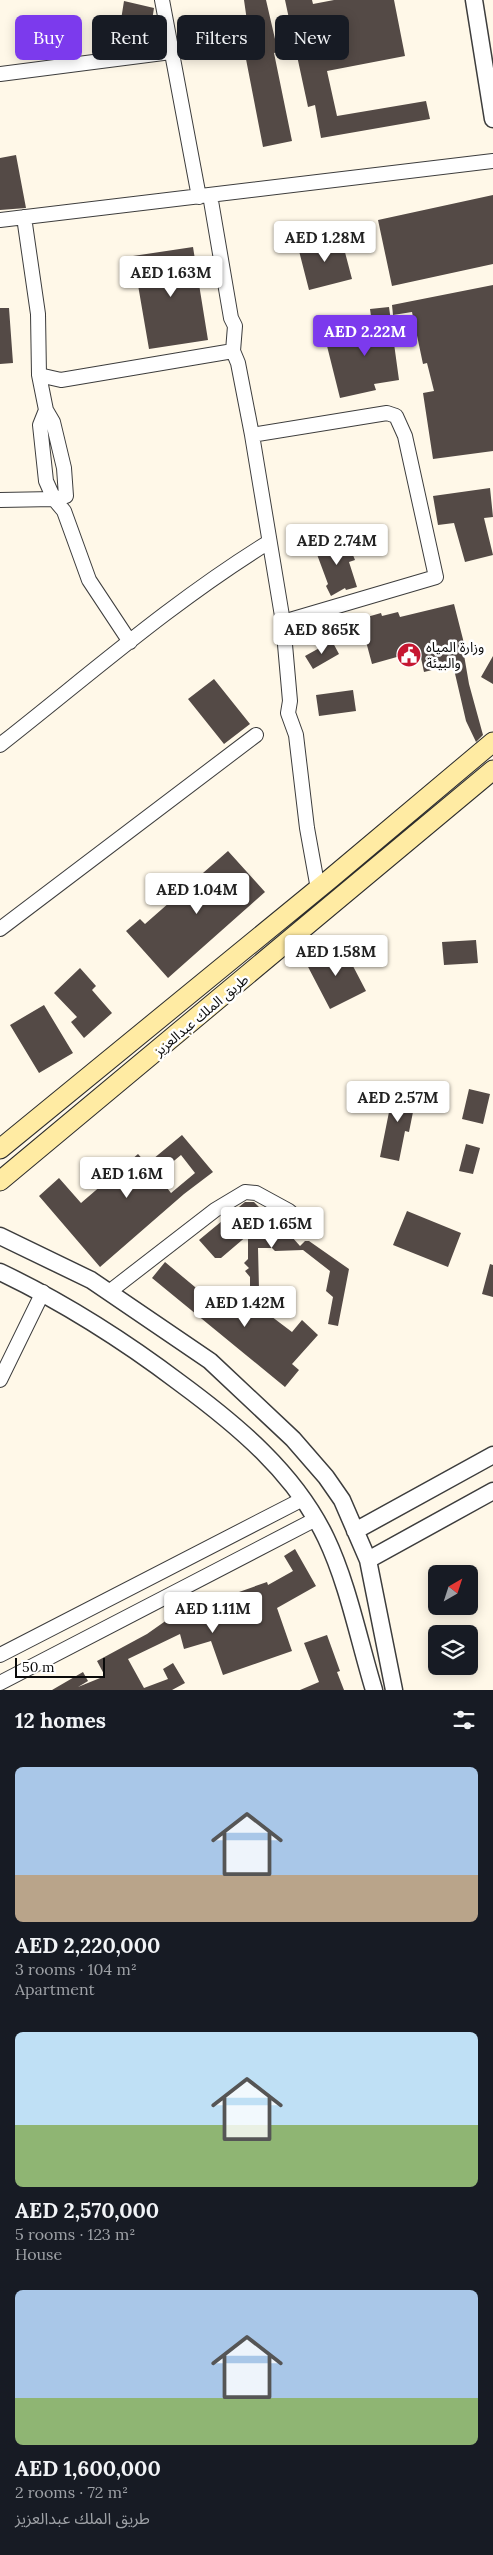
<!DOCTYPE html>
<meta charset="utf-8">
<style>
body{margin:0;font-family:Lora,"Noto Sans Arabic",serif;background:#242831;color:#f1f3f6;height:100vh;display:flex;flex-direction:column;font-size:19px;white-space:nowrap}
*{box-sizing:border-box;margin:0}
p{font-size:16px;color:#9ea1a6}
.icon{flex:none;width:28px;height:28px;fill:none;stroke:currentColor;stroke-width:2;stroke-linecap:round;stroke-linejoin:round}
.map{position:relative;height:1690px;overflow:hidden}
.panel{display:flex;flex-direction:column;background:#171b24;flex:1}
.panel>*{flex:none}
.hud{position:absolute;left:15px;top:15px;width:464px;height:45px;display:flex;gap:10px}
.needle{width:32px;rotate:39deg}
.fabs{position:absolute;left:428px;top:1565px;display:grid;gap:10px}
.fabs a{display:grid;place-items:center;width:50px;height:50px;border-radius:8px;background:#171b24;box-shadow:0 2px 12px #0003;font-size:25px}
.scale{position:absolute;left:15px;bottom:12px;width:90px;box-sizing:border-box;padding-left:5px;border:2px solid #0a0a0a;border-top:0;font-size:14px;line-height:18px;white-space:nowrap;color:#0a0a0a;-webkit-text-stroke:4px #fff;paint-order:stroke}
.price{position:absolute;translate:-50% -42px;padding:0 11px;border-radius:5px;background:#fff;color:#222;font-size:16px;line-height:32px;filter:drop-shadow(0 1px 2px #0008)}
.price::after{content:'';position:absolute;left:50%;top:30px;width:15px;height:11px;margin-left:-8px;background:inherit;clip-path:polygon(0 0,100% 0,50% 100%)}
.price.on{background:#7c3aed;color:#fff}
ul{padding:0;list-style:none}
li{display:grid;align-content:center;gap:10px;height:265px;padding:0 15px}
li span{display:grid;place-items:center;height:155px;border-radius:8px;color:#555}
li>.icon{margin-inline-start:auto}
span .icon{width:90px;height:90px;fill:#fffc;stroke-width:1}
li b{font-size:21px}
h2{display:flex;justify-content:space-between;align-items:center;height:60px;padding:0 15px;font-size:21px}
.tag{padding:0 18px;border-radius:8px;background:#171b24;box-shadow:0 2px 12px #0003;font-size:18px;line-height:45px}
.tag.on{background:#7c3aed;color:#fff}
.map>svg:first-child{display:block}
.building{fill:#544a46;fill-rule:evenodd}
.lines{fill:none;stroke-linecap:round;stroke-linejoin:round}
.minor-casing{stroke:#3d3d3d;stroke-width:16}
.tertiary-casing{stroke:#3d3d3d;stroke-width:19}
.secondary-casing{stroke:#2c2c2c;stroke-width:21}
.minor{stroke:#fff;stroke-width:14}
.tertiary{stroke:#fff;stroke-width:16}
.secondary{stroke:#ffeba3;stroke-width:19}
.labels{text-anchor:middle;stroke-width:5;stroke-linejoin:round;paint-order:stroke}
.poi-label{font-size:14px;fill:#0a0a0a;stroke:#fff;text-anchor:start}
.street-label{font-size:14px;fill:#0a0a0a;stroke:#fff}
</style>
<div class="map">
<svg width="493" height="1690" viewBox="0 0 493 1690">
<rect width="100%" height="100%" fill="#fff8e8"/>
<path class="building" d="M 244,0 L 266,0 L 278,52 L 274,53 L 292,141 L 263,147 L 239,23 L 247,21 Z
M 285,0 L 312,0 L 313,4 L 334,0 L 394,0 L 405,56 L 327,71 L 337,116 L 426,101 L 430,119 L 321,138 L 315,105 L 308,107 Z
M 124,1 L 154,8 L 148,46 L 134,48 L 117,45 Z
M 16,155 L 26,208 L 0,210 L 0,158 Z
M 493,195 L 493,264 L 392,286 L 378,220 Z
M 341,237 L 352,279 L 309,290 L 298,247 Z
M 193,247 L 208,340 L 149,349 L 133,256 Z
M 493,285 L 493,451 L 433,459 L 423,393 L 434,391 L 427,363 L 423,364 L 412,312 L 393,315 L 392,305 Z
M 389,307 L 399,380 L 374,384 L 376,390 L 340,398 L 326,342 L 373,331 L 370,309 Z
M 0,308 L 9,308 L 13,363 L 0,364 Z
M 490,488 L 493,517 L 484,518 L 493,555 L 465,562 L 454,523 L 438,525 L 433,496 Z
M 346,538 L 355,560 L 349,562 L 357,587 L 346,590 L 345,588 L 331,596 L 326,586 L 328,584 L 315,549 Z
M 454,604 L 467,655 L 464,655 L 469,684 L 483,735 L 476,742 L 466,721 L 453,665 L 424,672 L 421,658 L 412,661 L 411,653 L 372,664 L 360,619 L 381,613 L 382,616 L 398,612 L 400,617 Z
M 332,641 L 339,654 L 313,669 L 305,656 Z
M 493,656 L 493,684 L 481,677 Z
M 214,679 L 250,724 L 224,744 L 188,699 Z
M 353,690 L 356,711 L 319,716 L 316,695 Z
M 228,851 L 265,892 L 168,978 L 126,931 L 140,919 L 145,924 Z
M 476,940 L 478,963 L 444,965 L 442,942 Z
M 342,945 L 366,991 L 330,1009 L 306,963 Z
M 80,968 L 96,986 L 92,990 L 112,1013 L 84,1038 L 71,1022 L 77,1017 L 54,993 Z
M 44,1005 L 73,1053 L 39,1073 L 10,1025 Z
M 394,1087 L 417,1092 L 409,1132 L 405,1131 L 399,1161 L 380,1157 Z
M 469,1089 L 490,1094 L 483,1124 L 462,1119 Z
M 182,1135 L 213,1172 L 184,1194 L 100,1267 L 39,1196 L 59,1178 L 81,1203 L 138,1154 L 147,1164 ZM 181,1155 L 195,1173 L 171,1193 L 157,1175 Z
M 466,1144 L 480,1148 L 473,1174 L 459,1171 Z
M 245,1202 L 254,1202 L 261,1209 L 268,1210 L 300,1246 L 305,1241 L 309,1241 L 349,1269 L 338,1326 L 328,1324 L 333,1297 L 326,1291 L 330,1271 L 303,1250 L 275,1251 L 272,1248 L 258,1248 L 259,1289 L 250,1297 L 250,1277 L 245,1271 L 249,1268 L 244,1263 L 248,1259 L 248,1235 L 221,1258 L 215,1258 L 199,1240 Z
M 407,1211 L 461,1233 L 448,1267 L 393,1245 Z
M 165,1262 L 231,1317 L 247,1298 L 292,1332 L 302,1320 L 318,1335 L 292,1364 L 299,1370 L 285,1387 L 152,1278 Z
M 490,1264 L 493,1265 L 493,1297 L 482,1294 Z
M 295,1549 L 316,1586 L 277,1608 L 292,1651 L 223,1675 L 211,1641 L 184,1649 L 180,1634 L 128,1659 L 144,1688 L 168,1679 L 163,1669 L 173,1663 L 185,1683 L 172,1690 L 52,1690 L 83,1672 L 88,1681 L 78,1687 L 105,1676 L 97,1661 L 147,1634 L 174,1615 L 267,1582 L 268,1585 L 293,1571 L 284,1556 Z
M 327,1635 L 340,1671 L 337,1672 L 344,1690 L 300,1690 L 319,1682 L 304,1643 Z"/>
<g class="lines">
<defs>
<path id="minor" d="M 162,0 L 199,197
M 0,74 L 171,52
M 210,195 L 231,318 L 235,326 L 233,351 L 238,363 L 252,435 L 283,622 L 290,701 L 288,713 L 296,735 L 307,828 L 318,889
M 0,220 L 493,161
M 39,375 L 61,380 L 233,351
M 46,410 L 40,425 L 46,481 L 54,499 L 64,511 L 89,580 L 130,642
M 252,435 L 387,413 L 396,416 L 405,436 L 436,577 L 283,622
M 0,500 L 54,499 L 66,496 L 64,468 L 53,422 L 46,410 L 39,375 L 38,314 L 24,217
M 0,745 C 88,676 173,601 269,542
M 0,929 L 256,735
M 109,1292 L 215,1210 L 245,1192 L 256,1193 L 289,1211 L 305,1225
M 0,1380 L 43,1292
M 0,1655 L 303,1499
M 0,1683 L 316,1519"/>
<path id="tertiary" d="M 474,0 L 493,119
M 0,1236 L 91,1280 L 210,1361 L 293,1439 L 326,1477 L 342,1500 L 368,1560 L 394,1690
M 0,1272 C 65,1303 123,1340 180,1383 C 237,1425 295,1473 326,1538 C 348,1584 359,1641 374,1690
M 355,1531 L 493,1455
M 368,1560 L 493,1491"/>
<path id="secondary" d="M 0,1149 L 330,879 L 493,742
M 0,1181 L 493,770"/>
</defs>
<use href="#minor" class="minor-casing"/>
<use href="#tertiary" class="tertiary-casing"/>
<use href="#secondary" class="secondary-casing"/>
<use href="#minor" class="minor"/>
<use href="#tertiary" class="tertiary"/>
<use href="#secondary" class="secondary"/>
</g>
<defs>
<symbol id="civic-disc" viewBox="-11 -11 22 22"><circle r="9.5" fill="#c61731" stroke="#fff"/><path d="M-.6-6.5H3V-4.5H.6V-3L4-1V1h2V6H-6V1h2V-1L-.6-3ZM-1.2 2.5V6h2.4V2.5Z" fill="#fff"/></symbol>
</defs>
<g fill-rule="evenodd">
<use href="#civic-disc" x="395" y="641" width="28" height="28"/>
</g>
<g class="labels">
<g class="poi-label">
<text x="426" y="652">وزارة المياه<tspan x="426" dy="16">والبيئة</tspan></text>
</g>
<g class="street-label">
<text transform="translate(201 1015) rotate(-40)" y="5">طريق الملك عبدالعزيز</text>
</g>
</g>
</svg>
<div class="fabs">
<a><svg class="needle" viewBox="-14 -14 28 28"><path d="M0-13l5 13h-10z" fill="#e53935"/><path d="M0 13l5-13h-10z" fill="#9ea1a6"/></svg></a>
<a><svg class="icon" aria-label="layers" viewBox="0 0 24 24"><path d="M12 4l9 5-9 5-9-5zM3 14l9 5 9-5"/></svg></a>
</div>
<div class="scale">50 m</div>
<b class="price" style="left:325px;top:263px">AED 1.28M</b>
<b class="price" style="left:171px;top:298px">AED 1.63M</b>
<b class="price on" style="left:365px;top:357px">AED 2.22M</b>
<b class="price" style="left:337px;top:566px">AED 2.74M</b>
<b class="price" style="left:322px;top:655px">AED 865K</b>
<b class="price" style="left:197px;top:915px">AED 1.04M</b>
<b class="price" style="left:336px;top:977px">AED 1.58M</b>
<b class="price" style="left:398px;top:1123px">AED 2.57M</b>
<b class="price" style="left:127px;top:1199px">AED 1.6M</b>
<b class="price" style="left:272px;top:1249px">AED 1.65M</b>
<b class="price" style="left:245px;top:1328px">AED 1.42M</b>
<b class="price" style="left:213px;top:1634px">AED 1.11M</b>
<div class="hud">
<a class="tag on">Buy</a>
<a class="tag">Rent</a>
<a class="tag">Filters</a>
<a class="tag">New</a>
</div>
</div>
<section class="panel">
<h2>12 homes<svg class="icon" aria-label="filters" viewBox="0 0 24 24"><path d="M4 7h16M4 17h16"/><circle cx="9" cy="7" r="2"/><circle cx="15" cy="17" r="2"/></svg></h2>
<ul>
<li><span style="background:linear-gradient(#a9c7e8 70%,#b9a48a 0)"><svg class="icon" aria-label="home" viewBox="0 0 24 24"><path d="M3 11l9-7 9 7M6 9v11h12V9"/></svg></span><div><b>AED 2,220,000</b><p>3 rooms · 104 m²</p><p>Apartment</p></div></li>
<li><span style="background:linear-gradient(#bfe0f5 60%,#8fb573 0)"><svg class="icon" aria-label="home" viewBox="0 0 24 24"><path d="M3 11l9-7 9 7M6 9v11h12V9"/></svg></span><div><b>AED 2,570,000</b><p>5 rooms · 123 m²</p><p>House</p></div></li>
<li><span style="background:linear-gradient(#a9c7e8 70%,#8fb573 0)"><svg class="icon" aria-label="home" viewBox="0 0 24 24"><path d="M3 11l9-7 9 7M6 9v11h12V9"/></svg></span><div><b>AED 1,600,000</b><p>2 rooms · 72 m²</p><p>طريق الملك عبدالعزيز</p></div></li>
</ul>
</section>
